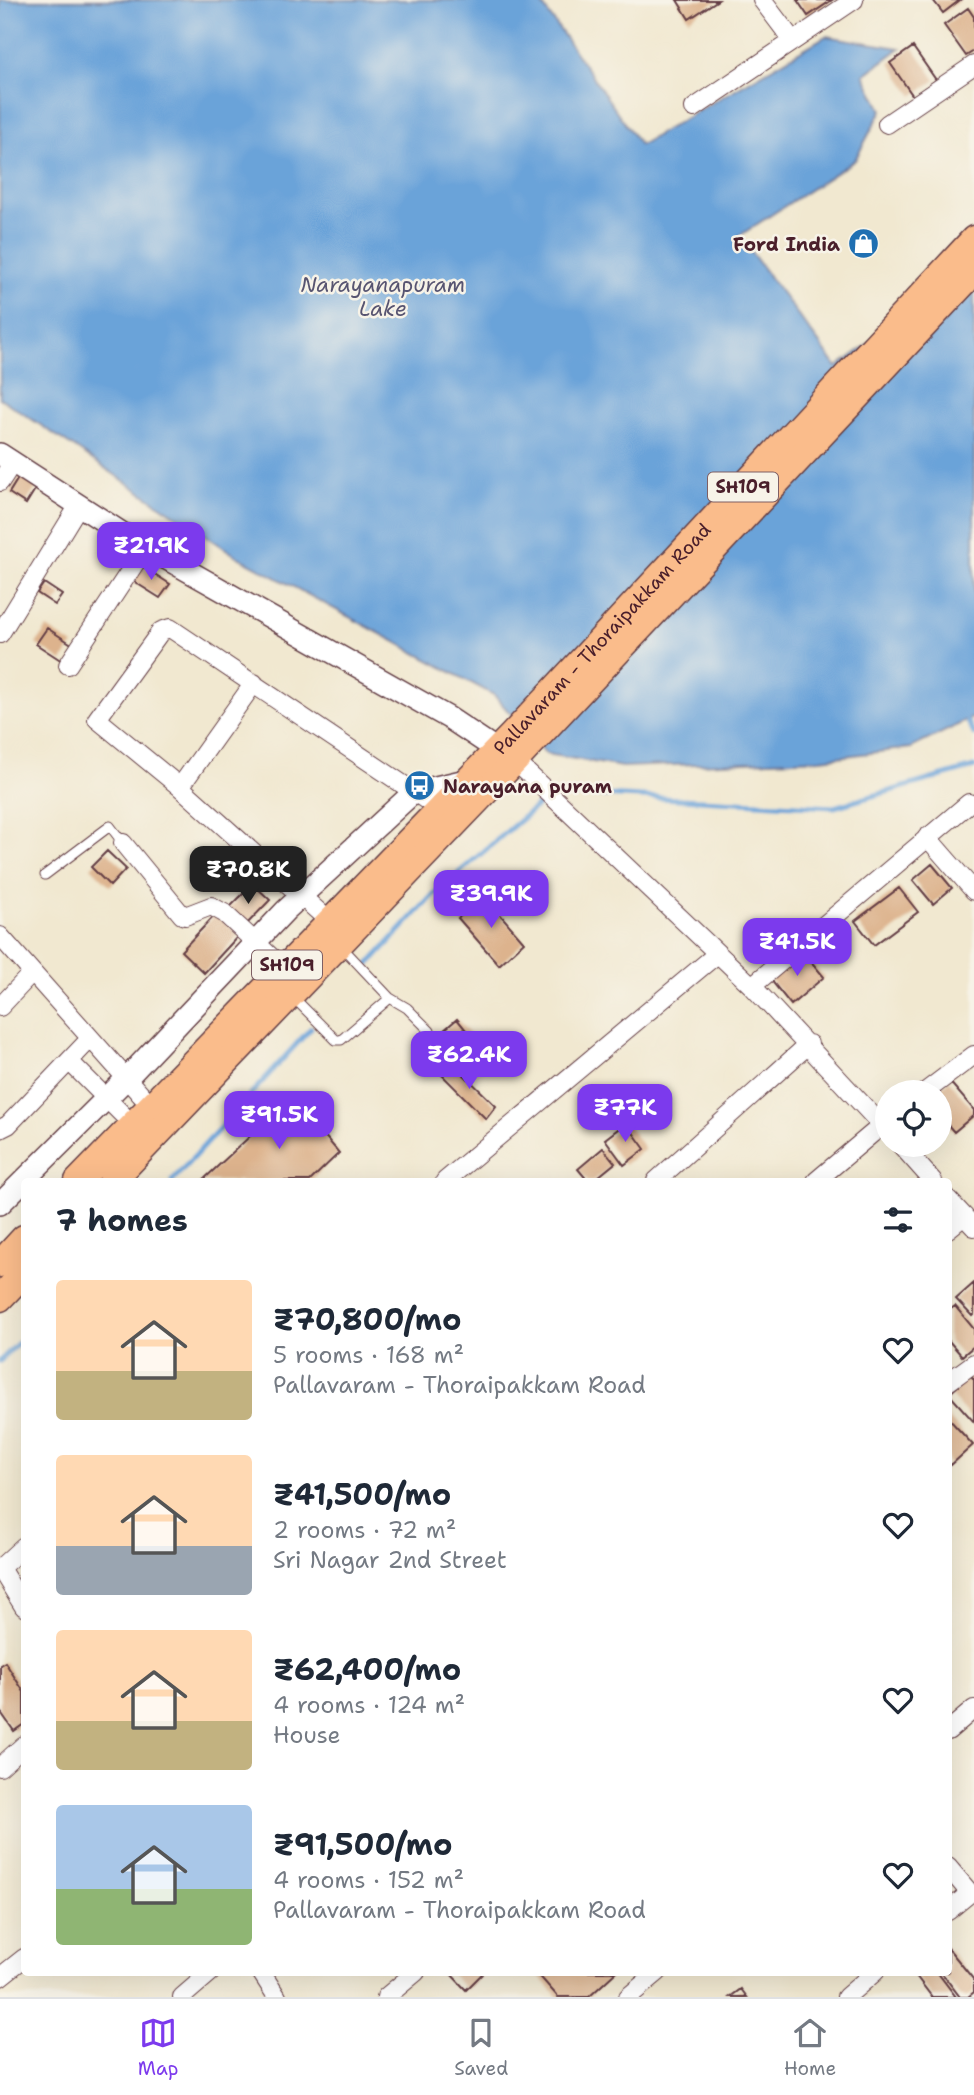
<!DOCTYPE html>
<meta charset="utf-8">
<style>
body{margin:0;font-family:"Shantell Sans",sans-serif;background:#f6f6f7;color:#1f2937;height:100vh;display:flex;flex-direction:column;font-size:26px;white-space:nowrap}
*{box-sizing:border-box;margin:0}
p{font-size:23px;color:#747a83}
.icon{flex:none;width:38px;height:38px;fill:none;stroke:currentColor;stroke-width:2;stroke-linecap:round;stroke-linejoin:round}
.map{position:relative;flex:1;overflow:hidden}
.drawer{position:absolute;left:21px;top:1178px;width:931px;height:798px;display:flex;flex-direction:column;background:#fff;border-radius:7px;box-shadow:0 7px 28px #0002}
.drawer>*{flex:none}
.controls{position:absolute;left:875px;top:1080px;display:grid;gap:14px}
.controls a{display:grid;place-items:center;width:77px;height:77px;border-radius:50%;background:#fff;box-shadow:0 7px 28px #0002;font-size:35px}
.price{position:absolute;translate:-50% -60px;padding:0 16px;border-radius:14px;background:#7c3aed;color:#fff;font-size:23px;line-height:46px;filter:drop-shadow(0 2px 4px #0008)}
.price::after{content:'';position:absolute;left:50%;top:42px;width:21px;height:16px;margin-left:-10px;background:inherit;clip-path:polygon(0 0,100% 0,50% 100%)}
.price.selected{background:#222;color:#fff}
ul{padding:0;list-style:none}
li{display:flex;align-items:center;gap:21px;height:175px;padding:0 35px}
li span{display:grid;place-items:center;flex:none;width:196px;height:140px;border-radius:7px;color:#555}
li>.icon{margin-inline-start:auto}
span .icon{width:84px;height:84px;fill:#fffc;stroke-width:1}
li b{font-size:30px}
h2{display:flex;justify-content:space-between;align-items:center;height:84px;padding:0 35px;font-size:30px}
.tabs{display:flex;justify-content:space-around;align-items:center;height:98px;border-top:2px solid #e0e1e3;background:#fff;font-size:19px;color:#747a83}
.tabs a{display:grid;justify-items:center;gap:4px}
.tabs .selected{color:#7c3aed}
.map>svg:first-child{display:block}
.water{fill:#6aa3d9;stroke:#5a6182;stroke-width:2}
.lines{fill:none;stroke-linecap:round;stroke-linejoin:round}
.stream{stroke:#6aa3d9;stroke-width:5}
.building{fill:#ddb38d}
.service-casing{stroke:#633d44;stroke-width:11}
.minor-casing{stroke:#633d44;stroke-width:20}
.tertiary-casing{stroke:#633d44;stroke-width:24}
.primary-casing{stroke:#633d44;stroke-width:29}
.service{stroke:#fff;stroke-width:9}
.minor{stroke:#fff;stroke-width:18}
.tertiary{stroke:#fff;stroke-width:21}
.primary{stroke:#fabc8b;stroke-width:26}
.labels{text-anchor:middle;stroke-width:5;stroke-linejoin:round;paint-order:stroke}
.shield{fill:#f7f3e8;stroke:#7e5f64;stroke-width:2}
.shield-label{font-size:18px;font-weight:bold;fill:#4a1f2b}
.poi-label{font-size:19px;font-weight:bold;fill:#4a1f2b;stroke:#f7f3e8;text-anchor:end}
.street-label{font-size:19px;fill:#4a1f2b;stroke:#f7f3e8}
.water-label{font-size:21px;font-style:italic;fill:#575471;stroke:#f7f3e8}
</style>
<div class="map">
<svg width="974" height="1997" viewBox="0 0 974 1997">
<rect width="100%" height="100%" fill="#f7f3e8"/>
<filter id="ink" filterUnits="userSpaceOnUse"><feTurbulence type="fractalNoise" baseFrequency=".0143" numOctaves="2"/><feDisplacementMap in="SourceGraphic" scale="14" xChannelSelector="R" yChannelSelector="G"/><feConvolveMatrix kernelMatrix="1 2 1 2 8 2 1 2 1" color-interpolation-filters="sRGB"/></filter>
<filter id="wash" filterUnits="userSpaceOnUse"><feTurbulence type="fractalNoise" baseFrequency=".00686" numOctaves="4" result="noise"/><feDisplacementMap in="SourceGraphic" scale="28" xChannelSelector="R" yChannelSelector="G"/><feGaussianBlur stdDeviation="1.57" result="paint"/><feColorMatrix in="noise" values="0 0 0 0 0 0 0 0 0 0 0 0 0 0 0 0 0 1.4 0 .05"/><feComposite in="paint" operator="in"/></filter>
<g filter="url(#wash)">
<rect width="100%" height="100%" fill="#f1e8d0"/>
<path class="water" d="M 0,0 L 539,0 L 640,145 L 826,36 L 900,48 L 864,75 L 882,110 L 855,160 L 739,236 L 837,367 L 974,267 L 974,717 L 911,748 L 820,759 L 622,767 L 546,754 L 494,695 L 238,557 L 0,398 Z"/>
<g class="lines">
<path class="stream" d="M 968,722 L 974,734
M 560,795 L 602,795 L 834,807 L 974,767
M 369,964 L 433,895 L 547,797
M 172,1181 L 311,1028
M 0,1361 L 24,1337"/>
</g>
<g id="blocks">
<path class="building" d="M 677,0 L 718,0 L 689,19 Z
M 797,0 L 832,0 L 808,16 Z
M 933,0 L 960,0 L 943,13 Z
M 968,8 L 974,17 L 974,51 L 966,56 L 944,25 Z
M 913,47 L 936,80 L 913,96 L 890,63 Z
M 22,472 L 39,483 L 26,504 L 9,493 Z
M 142,566 L 170,584 L 160,598 L 133,581 Z
M 44,583 L 62,595 L 55,605 L 37,593 Z
M 47,628 L 73,645 L 62,661 L 36,644 Z
M 107,851 L 126,869 L 110,886 L 91,867 Z
M 932,864 L 952,888 L 933,904 L 913,880 Z
M 253,884 L 270,900 L 243,928 L 226,911 Z
M 899,888 L 918,912 L 874,945 L 855,921 Z
M 484,896 L 524,942 L 499,965 L 458,918 Z
M 216,914 L 239,935 L 204,973 L 181,951 Z
M 803,952 L 824,977 L 791,1005 L 770,979 Z
M 457,1019 L 479,1046 L 460,1062 L 437,1036 Z
M 454,1065 L 496,1106 L 486,1119 L 441,1074 Z
M 949,1081 L 974,1110 L 974,1115 L 954,1132 L 940,1116 L 940,1092 L 936,1092 Z
M 292,1097 L 339,1153 L 310,1181 L 202,1181 Z
M 626,1123 L 645,1149 L 624,1165 L 605,1139 Z
M 603,1148 L 615,1163 L 593,1181 L 588,1181 L 578,1169 Z
M 974,1283 L 974,1314 L 972,1316 L 956,1299 Z
M 955,1306 L 974,1329 L 974,1346 L 962,1356 L 948,1340 L 948,1311 Z
M 970,1375 L 974,1379 L 974,1422 L 949,1394 Z
M 948,1418 L 973,1445 L 951,1465 L 948,1462 Z
M 5,1662 L 24,1692 L 24,1724 L 14,1731 L 0,1711 L 0,1665 Z
M 948,1948 L 974,1980 L 974,1992 L 968,1997 L 960,1997 L 941,1972 L 948,1972 Z
M 449,1972 L 481,1972 L 482,1974 L 466,1990 Z
M 536,1972 L 616,1972 L 589,1997 L 558,1997 Z
M 913,1972 L 937,1972 L 956,1997 L 932,1997 Z
M 741,1989 L 747,1997 L 730,1997 Z"/>
</g>
</g>
<g filter="url(#ink)">
<use href="#blocks" fill-opacity="0" stroke="#633d44" stroke-width="2"/>
<g class="lines">
<defs>
<path id="service" d="M 45,875 L 110,826 L 123,843
M 341,946 L 390,998
M 293,997 L 336,1040 L 341,1040 L 390,998 L 407,1008 L 430,1031"/>
<path id="minor" d="M 762,0 L 793,41
M 694,108 L 854,0
M 887,124 L 974,65
M 0,482 L 13,462
M 0,634 L 79,505
M 68,665 L 145,548
M 515,761 L 752,986 L 887,1131
M 180,787 L 254,683
M 927,837 L 974,891
M 123,843 L 182,915 L 185,916 L 211,906 L 224,913 L 284,969
M 329,921 L 180,787 L 97,719 L 161,631 L 170,628 L 438,808
M 0,936 L 150,1105
M 752,986 L 969,803
M 0,1007 L 32,973
M 69,1061 L 132,1124
M 925,1092 L 974,1055
M 0,1129 L 8,1125 L 89,1040
M 900,1144 L 933,1181
M 445,1181 L 717,954
M 656,1181 L 809,1044
M 816,1181 L 887,1121
M 948,1199 L 974,1227
M 948,1229 L 964,1216
M 948,1382 L 974,1363
M 0,1568 L 24,1607
M 0,1568 L 24,1546
M 948,1731 L 974,1709
M 0,1767 L 24,1745
M 948,1867 L 970,1893 L 948,1911
M 261,1972 L 277,1997
M 0,1977 L 24,1958
M 182,1997 L 211,1972
M 386,1997 L 416,1972
M 628,1997 L 658,1972
M 846,1997 L 875,1972"/>
<path id="tertiary" d="M 0,454 L 128,537 L 449,718 L 497,750
M 0,1204 L 126,1079 L 286,910 L 414,792 L 466,780"/>
<g id="primary">
<path id="s1" d="M 78,1181 L 512,735 L 974,239"/>
<path d="M 112,1181 L 515,761 L 974,272"/>
<path d="M 0,1264 L 24,1238"/>
<path d="M 0,1298 L 24,1273"/>
</g>
</defs>
<use href="#service" class="service-casing"/>
<use href="#minor" class="minor-casing"/>
<use href="#tertiary" class="tertiary-casing"/>
<use href="#primary" class="primary-casing"/>
<use href="#service" class="service"/>
<use href="#minor" class="minor"/>
<use href="#tertiary" class="tertiary"/>
<use href="#primary" class="primary"/>
</g>
</g>
<defs>
<symbol id="shop-disc" viewBox="-11 -11 22 22"><circle r="9.5" fill="#1f6fb2" stroke="#f7f3e8"/><path d="M-5-2.5h2.3a2.7 3.5 0 0 1 5.4 0H5L5.5 6h-11ZM-1.5-2.5h3a1.5 2.3 0 0 0-3 0Z" fill="#fff"/></symbol>
<symbol id="bus-disc" viewBox="-11 -11 22 22"><circle r="9.5" fill="#1f6fb2" stroke="#f7f3e8"/><path d="M-5-6H5V4H4V6H2V4H-2V6H-4V4H-5ZM-3.5-4V0h7V-4ZM-3.5 1.2v1.5H-2V1.2ZM2 1.2v1.5H3.5V1.2Z" fill="#fff"/></symbol>
</defs>
<g fill-rule="evenodd">
<use href="#shop-disc" x="846" y="226" width="35" height="35"/>
<use href="#bus-disc" x="402" y="768" width="35" height="35"/>
</g>
<g class="labels">
<g class="shield">
<rect x="708" y="472.5" width="70" height="29" rx="5"/>
<rect x="252" y="950.5" width="70" height="29" rx="5"/>
</g>
<g class="shield-label">
<text x="743" y="493">SH109</text>
<text x="287" y="971">SH109</text>
</g>
<g class="poi-label">
<text x="840" y="251">Ford India</text>
<text x="443" y="793" text-anchor="start">Narayana puram</text>
</g>
<g class="street-label">
<text dy="7" stroke="none"><textPath href="#s1" startOffset="754">Pallavaram - Thoraipakkam Road</textPath></text>
</g>
<g class="water-label">
<text x="383" y="292">Narayanapuram<tspan x="383" dy="24">Lake</tspan></text>
</g>
</g>
</svg>
<div class="controls">
<a><svg class="icon" aria-label="locate" viewBox="0 0 24 24"><circle cx="12" cy="12" r="6"/><path d="M12 2v4M12 18v4M2 12h4M18 12h4"/></svg></a>
</div>
<b class="price" style="left:151px;top:582px">₹21.9K</b>
<b class="price selected" style="left:248px;top:906px">₹70.8K</b>
<b class="price" style="left:491px;top:930px">₹39.9K</b>
<b class="price" style="left:797px;top:978px">₹41.5K</b>
<b class="price" style="left:469px;top:1091px">₹62.4K</b>
<b class="price" style="left:625px;top:1144px">₹77K</b>
<b class="price" style="left:279px;top:1151px">₹91.5K</b>
<section class="drawer">
<h2>7 homes<svg class="icon" aria-label="filters" viewBox="0 0 24 24"><path d="M4 7h16M4 17h16"/><circle cx="9" cy="7" r="2"/><circle cx="15" cy="17" r="2"/></svg></h2>
<ul>
<li><span style="background:linear-gradient(#ffd9b3 65%,#c2b280 0)"><svg class="icon" aria-label="home" viewBox="0 0 24 24"><path d="M3 11l9-7 9 7M6 9v11h12V9"/></svg></span><div><b>₹70,800/mo</b><p>5 rooms · 168 m²</p><p>Pallavaram - Thoraipakkam Road</p></div><svg class="icon" aria-label="heart" viewBox="0 0 24 24"><path d="M12 20l-8-8c-3-5 5-10 8-4 3-6 11-1 8 4z"/></svg></li>
<li><span style="background:linear-gradient(#ffd9b3 65%,#9aa5b1 0)"><svg class="icon" aria-label="home" viewBox="0 0 24 24"><path d="M3 11l9-7 9 7M6 9v11h12V9"/></svg></span><div><b>₹41,500/mo</b><p>2 rooms · 72 m²</p><p>Sri Nagar 2nd Street</p></div><svg class="icon" aria-label="heart" viewBox="0 0 24 24"><path d="M12 20l-8-8c-3-5 5-10 8-4 3-6 11-1 8 4z"/></svg></li>
<li><span style="background:linear-gradient(#ffd9b3 65%,#c2b280 0)"><svg class="icon" aria-label="home" viewBox="0 0 24 24"><path d="M3 11l9-7 9 7M6 9v11h12V9"/></svg></span><div><b>₹62,400/mo</b><p>4 rooms · 124 m²</p><p>House</p></div><svg class="icon" aria-label="heart" viewBox="0 0 24 24"><path d="M12 20l-8-8c-3-5 5-10 8-4 3-6 11-1 8 4z"/></svg></li>
<li><span style="background:linear-gradient(#a9c7e8 60%,#8fb573 0)"><svg class="icon" aria-label="home" viewBox="0 0 24 24"><path d="M3 11l9-7 9 7M6 9v11h12V9"/></svg></span><div><b>₹91,500/mo</b><p>4 rooms · 152 m²</p><p>Pallavaram - Thoraipakkam Road</p></div><svg class="icon" aria-label="heart" viewBox="0 0 24 24"><path d="M12 20l-8-8c-3-5 5-10 8-4 3-6 11-1 8 4z"/></svg></li>
</ul>
</section>
</div>
<nav class="tabs">
<a class="selected"><svg class="icon" aria-label="map" viewBox="0 0 24 24"><path d="M3 6l6-2 6 2 6-2v14l-6 2-6-2-6 2zM9 4v14M15 6v14"/></svg>Map</a>
<a><svg class="icon" aria-label="saved" viewBox="0 0 24 24"><path d="M7 4h10v16l-5-4-5 4z"/></svg>Saved</a>
<a><svg class="icon" aria-label="home" viewBox="0 0 24 24"><path d="M3 11l9-7 9 7M6 9v11h12V9"/></svg>Home</a>
</nav>
